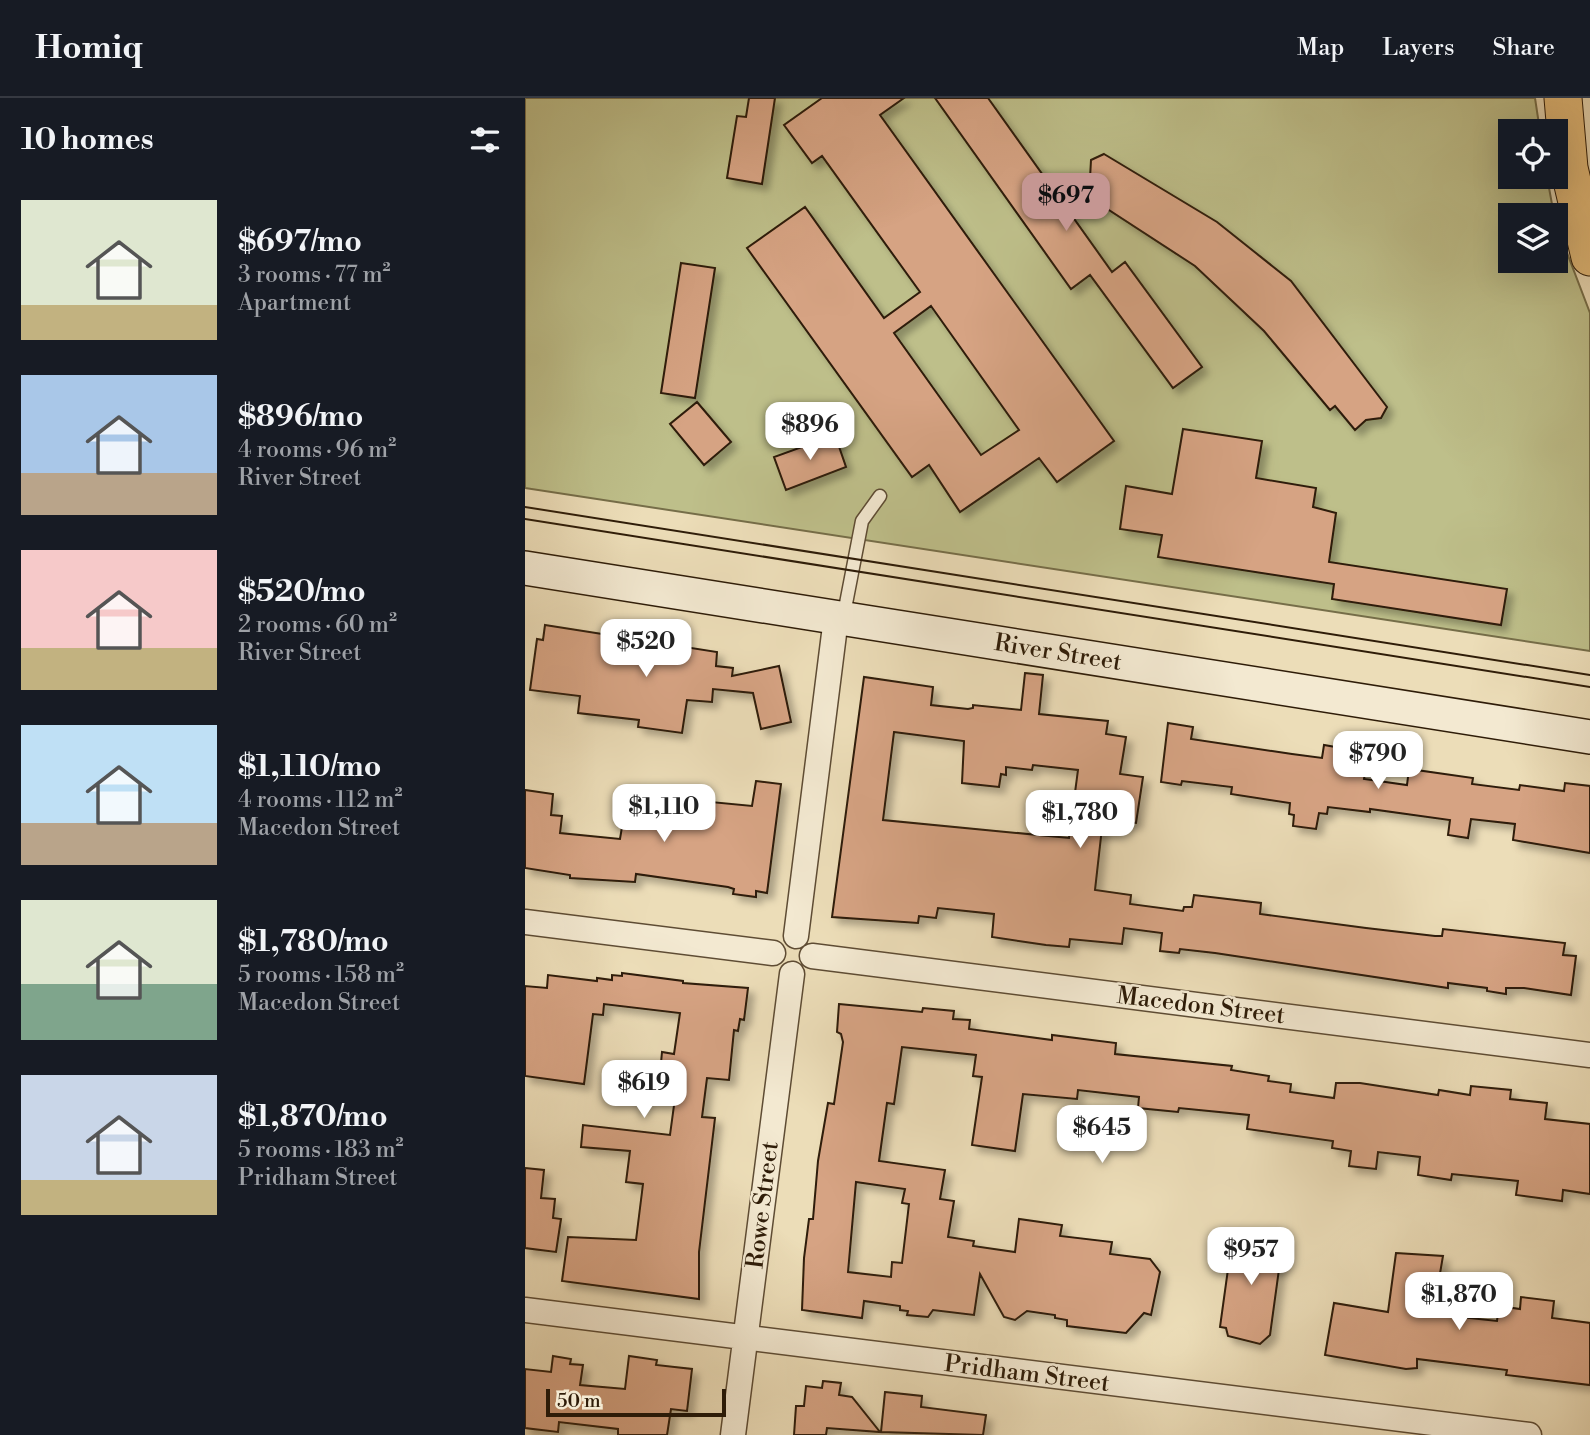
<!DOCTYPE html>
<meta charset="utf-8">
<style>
body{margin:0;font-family:"Libre Bodoni",serif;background:#242831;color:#f1f3f6;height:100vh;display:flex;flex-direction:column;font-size:26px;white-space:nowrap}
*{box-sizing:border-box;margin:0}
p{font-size:23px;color:#9ea1a6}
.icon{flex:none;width:38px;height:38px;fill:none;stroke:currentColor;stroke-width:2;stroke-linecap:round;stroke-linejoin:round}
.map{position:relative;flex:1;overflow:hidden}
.sheet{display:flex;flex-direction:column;background:#171b24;width:525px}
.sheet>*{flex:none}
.tools{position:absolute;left:973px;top:21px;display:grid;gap:14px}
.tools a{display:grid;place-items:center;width:70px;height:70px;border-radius:0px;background:#171b24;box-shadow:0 7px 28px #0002;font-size:35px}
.scale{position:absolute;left:21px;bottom:18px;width:180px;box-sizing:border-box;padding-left:7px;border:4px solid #2e1c08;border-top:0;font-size:19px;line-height:24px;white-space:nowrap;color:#2e1c08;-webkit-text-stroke:5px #f3e9d1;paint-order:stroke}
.price{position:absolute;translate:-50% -60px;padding:0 16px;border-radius:14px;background:#fff;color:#222;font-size:23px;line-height:46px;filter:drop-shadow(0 2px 4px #0008)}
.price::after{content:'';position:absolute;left:50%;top:42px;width:21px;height:16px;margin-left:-10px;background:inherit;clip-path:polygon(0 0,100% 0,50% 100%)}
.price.active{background:#c59692;color:#111}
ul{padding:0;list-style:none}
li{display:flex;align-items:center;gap:21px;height:175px;padding:0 21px}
li span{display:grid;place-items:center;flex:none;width:196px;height:140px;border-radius:0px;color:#555}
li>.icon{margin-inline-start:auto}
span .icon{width:84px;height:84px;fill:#fffc;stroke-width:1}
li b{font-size:30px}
h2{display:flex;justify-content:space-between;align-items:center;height:84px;padding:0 21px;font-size:30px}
header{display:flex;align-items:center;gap:42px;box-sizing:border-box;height:98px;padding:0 35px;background:#171b24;border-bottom:2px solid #363941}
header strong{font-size:33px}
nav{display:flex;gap:38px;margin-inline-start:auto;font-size:24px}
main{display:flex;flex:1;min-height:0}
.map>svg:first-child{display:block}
.green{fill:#bebf8a;stroke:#766e49;stroke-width:2}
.building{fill:#d6a383;stroke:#2e1c08;stroke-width:2;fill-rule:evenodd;filter:url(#shadow)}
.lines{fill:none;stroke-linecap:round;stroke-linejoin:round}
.lane-casing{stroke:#5e4c34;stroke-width:15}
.street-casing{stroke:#5e4c34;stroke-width:27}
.secondary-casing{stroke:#2e1c08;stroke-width:36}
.primary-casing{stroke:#2e1c08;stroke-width:39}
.lane{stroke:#f3e9d1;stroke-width:12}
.street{stroke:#f3e9d1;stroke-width:24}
.secondary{stroke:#f3e9d1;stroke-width:33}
.primary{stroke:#e6be7c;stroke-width:37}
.tram{stroke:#2e1c08;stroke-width:2}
.labels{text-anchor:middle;stroke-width:5;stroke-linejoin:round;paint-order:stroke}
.street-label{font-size:24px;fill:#2e1c08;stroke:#f3e9d1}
</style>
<header>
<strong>Homiq</strong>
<nav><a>Map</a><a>Layers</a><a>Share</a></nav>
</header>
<main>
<section class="sheet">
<h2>10 homes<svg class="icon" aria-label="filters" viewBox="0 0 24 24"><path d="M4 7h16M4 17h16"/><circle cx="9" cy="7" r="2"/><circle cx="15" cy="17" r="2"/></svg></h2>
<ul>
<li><span style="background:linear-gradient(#dfe7d0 75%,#c2b280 0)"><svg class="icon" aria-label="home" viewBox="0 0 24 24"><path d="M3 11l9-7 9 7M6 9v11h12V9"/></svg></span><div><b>$697/mo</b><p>3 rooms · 77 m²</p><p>Apartment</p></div></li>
<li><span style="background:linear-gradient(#a9c7e8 70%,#b9a48a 0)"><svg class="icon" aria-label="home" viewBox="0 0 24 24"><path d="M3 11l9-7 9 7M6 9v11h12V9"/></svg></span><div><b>$896/mo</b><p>4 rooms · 96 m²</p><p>River Street</p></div></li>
<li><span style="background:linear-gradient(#f6c9c9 70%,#c2b280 0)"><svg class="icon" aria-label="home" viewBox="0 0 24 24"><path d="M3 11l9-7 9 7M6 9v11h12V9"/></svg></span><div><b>$520/mo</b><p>2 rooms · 60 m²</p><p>River Street</p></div></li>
<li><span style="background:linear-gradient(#bfe0f5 70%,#b9a48a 0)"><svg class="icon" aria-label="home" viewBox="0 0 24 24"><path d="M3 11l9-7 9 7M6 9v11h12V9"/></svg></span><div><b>$1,110/mo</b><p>4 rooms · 112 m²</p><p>Macedon Street</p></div></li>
<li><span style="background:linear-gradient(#dfe7d0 60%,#7fa58c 0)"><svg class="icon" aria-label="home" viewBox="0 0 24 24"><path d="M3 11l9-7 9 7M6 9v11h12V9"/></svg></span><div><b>$1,780/mo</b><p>5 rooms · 158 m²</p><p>Macedon Street</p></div></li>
<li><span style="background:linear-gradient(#c9d6e8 75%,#c2b280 0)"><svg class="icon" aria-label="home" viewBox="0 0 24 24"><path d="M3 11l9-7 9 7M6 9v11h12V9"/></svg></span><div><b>$1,870/mo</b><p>5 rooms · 183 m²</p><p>Pridham Street</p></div></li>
</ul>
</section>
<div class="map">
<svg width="1065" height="1337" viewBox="0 0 1065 1337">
<defs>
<filter id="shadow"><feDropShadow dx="6" dy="6" stdDeviation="3.5" flood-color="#0004"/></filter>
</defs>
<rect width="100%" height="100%" fill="#ecddb8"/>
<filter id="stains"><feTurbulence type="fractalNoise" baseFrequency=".00286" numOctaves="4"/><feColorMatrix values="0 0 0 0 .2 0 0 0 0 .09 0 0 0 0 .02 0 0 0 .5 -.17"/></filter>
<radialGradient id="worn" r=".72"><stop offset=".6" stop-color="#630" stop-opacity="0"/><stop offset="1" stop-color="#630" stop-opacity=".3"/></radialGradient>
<path class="green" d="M 0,0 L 1010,0 L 1015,33 L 985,33 L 985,79 L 1022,79 L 1029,117 L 985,117 L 985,163 L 1031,163 L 1031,126 L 1065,215 L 1065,553 L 0,390 Z"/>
<path class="building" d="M 224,0 L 250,0 L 237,86 L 202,80 L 212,18 L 221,19 Z
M 297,0 L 379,0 L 355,17 L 589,343 L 532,384 L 514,360 L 435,414 L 404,367 L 387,379 L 222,150 L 280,109 L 359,220 L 395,194 L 297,58 L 287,65 L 259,27 ZM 406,208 L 494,332 L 456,357 L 369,235 Z
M 410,0 L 463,0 L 587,174 L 600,164 L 677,269 L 648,290 L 565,177 L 546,191 Z
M 579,56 L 692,124 L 766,183 L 862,309 L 856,320 L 841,322 L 830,332 L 810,308 L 805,312 L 739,233 L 670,168 L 564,99 L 566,62 Z
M 156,165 L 190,170 L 170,300 L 136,295 Z
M 172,304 L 206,344 L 179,367 L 145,326 Z
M 658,331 L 737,343 L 731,380 L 791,390 L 788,409 L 811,415 L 804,464 L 982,491 L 976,527 L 807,501 L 809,486 L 633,459 L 637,437 L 595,431 L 601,388 L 647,396 Z
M 310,337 L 321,369 L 261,392 L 249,359 Z
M 20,527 L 192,554 L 191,568 L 208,570 L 207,578 L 254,568 L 266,624 L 236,631 L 228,595 L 188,591 L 187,604 L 162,602 L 157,635 L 113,629 L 114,622 L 53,615 L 55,598 L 5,592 L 12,541 L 18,542 Z
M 500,575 L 518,577 L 514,616 L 583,623 L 581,636 L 601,639 L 595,676 L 618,679 L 611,725 L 578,721 L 570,792 L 606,797 L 605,806 L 658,813 L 659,809 L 667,809 L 669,797 L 736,805 L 735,816 L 841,830 L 910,838 L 917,838 L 918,831 L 1040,845 L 1038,857 L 1051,858 L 1046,897 L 999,890 L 981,890 L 981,896 L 962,893 L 962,890 L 923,885 L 923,890 L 690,855 L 655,851 L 654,855 L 635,853 L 637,835 L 599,830 L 597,846 L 545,841 L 544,849 L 521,847 L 467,839 L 469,816 L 413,810 L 411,820 L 394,818 L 393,825 L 307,819 L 339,579 L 408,589 L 406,607 L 443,611 L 448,610 L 448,607 L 496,612 ZM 369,634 L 439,643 L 437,685 L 474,689 L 476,676 L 481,677 L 481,669 L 507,672 L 508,667 L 553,672 L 544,740 L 358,722 Z
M 643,625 L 668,629 L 666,641 L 767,656 L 797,660 L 799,647 L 822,651 L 820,662 L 842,665 L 839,681 L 882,687 L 884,671 L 948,680 L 947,686 L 994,692 L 995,687 L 1039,693 L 1040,685 L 1065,688 L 1065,755 L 988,742 L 990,726 L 946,721 L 943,740 L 923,737 L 925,722 L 845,711 L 845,714 L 803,709 L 802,716 L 794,715 L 791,731 L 768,728 L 769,717 L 764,716 L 765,705 L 706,696 L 707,689 L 657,683 L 656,687 L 636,684 Z
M 231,683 L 256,686 L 242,795 L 231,793 L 231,799 L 208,796 L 209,791 L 203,789 L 111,776 L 110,784 L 45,780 L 45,777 L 0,770 L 0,692 L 28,696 L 26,717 L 37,718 L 35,735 L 95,741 L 98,723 L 152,730 L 155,701 L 227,708 Z
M 97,875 L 158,883 L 158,885 L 223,890 L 219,922 L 215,921 L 213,933 L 209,932 L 204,982 L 182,980 L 177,1019 L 190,1020 L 174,1154 L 174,1201 L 37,1183 L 43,1139 L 111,1142 L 118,1086 L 101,1084 L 105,1053 L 56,1049 L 58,1027 L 145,1037 L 153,978 L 135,976 L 137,954 L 149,956 L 155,915 L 79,906 L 78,917 L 68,916 L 59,986 L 0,978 L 0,888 L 22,890 L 23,877 L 72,883 L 72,880 L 87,882 L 87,877 L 97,878 Z
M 314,906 L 397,914 L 398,910 L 429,913 L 428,921 L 445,922 L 444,931 L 527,942 L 527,937 L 591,945 L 590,956 L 707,968 L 706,972 L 744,978 L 743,983 L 766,986 L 765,994 L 809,1000 L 811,985 L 835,985 L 913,997 L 914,992 L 945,997 L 946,988 L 986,992 L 985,1001 L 1022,1005 L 1020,1021 L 1065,1026 L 1065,1096 L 1038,1092 L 1037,1103 L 991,1097 L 993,1083 L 927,1076 L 926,1082 L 893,1077 L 895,1059 L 853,1054 L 851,1071 L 824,1068 L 826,1053 L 807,1050 L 808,1043 L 722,1031 L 724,1017 L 654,1010 L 653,1014 L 613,1010 L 614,999 L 553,992 L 552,1001 L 498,996 L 490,1053 L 447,1047 L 457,979 L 448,978 L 451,957 L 377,949 L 369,1006 L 362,1005 L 354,1063 L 420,1072 L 415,1101 L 429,1103 L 423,1139 L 449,1143 L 448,1148 L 490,1154 L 494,1121 L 537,1127 L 535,1138 L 587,1144 L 585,1156 L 625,1161 L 635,1174 L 626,1217 L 619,1215 L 601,1235 L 542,1228 L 542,1222 L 530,1220 L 530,1217 L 502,1213 L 490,1222 L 479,1219 L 455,1176 L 449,1217 L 408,1212 L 403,1219 L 382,1217 L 383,1213 L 375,1212 L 375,1208 L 339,1203 L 337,1220 L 277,1212 L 279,1160 L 284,1121 L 288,1121 L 293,1063 L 303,1005 L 309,1006 L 318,944 L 316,936 L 312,934 ZM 331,1084 L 380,1091 L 377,1105 L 384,1106 L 377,1165 L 367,1164 L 366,1179 L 323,1174 Z
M 0,1070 L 19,1072 L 16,1100 L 30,1101 L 28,1120 L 36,1121 L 31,1154 L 0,1150 Z
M 708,1135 L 758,1142 L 745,1237 L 735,1246 L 703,1238 L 701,1230 L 695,1229 Z
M 871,1155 L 918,1158 L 908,1216 L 972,1223 L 974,1208 L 995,1211 L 996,1199 L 1029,1203 L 1027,1220 L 1065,1225 L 1065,1287 L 981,1277 L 982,1272 L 892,1261 L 892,1270 L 881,1271 L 800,1257 L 809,1205 L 863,1214 Z
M 28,1258 L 46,1261 L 45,1266 L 58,1267 L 55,1287 L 100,1291 L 104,1258 L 132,1262 L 131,1267 L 167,1271 L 162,1313 L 146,1311 L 142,1337 L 93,1337 L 93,1331 L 34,1324 L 33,1334 L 0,1330 L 0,1271 L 26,1274 Z
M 298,1283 L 316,1285 L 314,1297 L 327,1299 L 355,1334 L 302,1330 L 301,1337 L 269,1337 L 271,1308 L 279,1308 L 281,1288 L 297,1290 Z
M 360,1294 L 397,1298 L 396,1309 L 461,1317 L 458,1337 L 356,1334 Z"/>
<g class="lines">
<defs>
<path id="lane" d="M 318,521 L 337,423 L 355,398"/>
<path id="street" d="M 0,824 L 248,855
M 271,838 L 311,520
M 287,858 L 1065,957
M 0,1212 L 1004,1337
M 208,1337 L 267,876"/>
<path id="secondary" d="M 0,470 L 1065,639"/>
<path id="primary" d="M 1038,0 L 1044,70 L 1065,159"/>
</defs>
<use href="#lane" class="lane-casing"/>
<use href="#street" class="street-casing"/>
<use href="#secondary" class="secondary-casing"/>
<use href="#primary" class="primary-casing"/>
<use href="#lane" class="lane"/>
<use href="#street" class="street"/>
<use href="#secondary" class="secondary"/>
<use href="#primary" class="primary"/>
<path class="tram" d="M 0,409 L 1065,577
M 0,421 L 1065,589"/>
</g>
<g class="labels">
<g class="street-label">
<text transform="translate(533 554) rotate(9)" y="8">River Street</text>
<text transform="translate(676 907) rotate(7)" y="8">Macedon Street</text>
<text transform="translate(237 1107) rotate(-83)" y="8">Rowe Street</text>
<text transform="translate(502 1275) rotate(7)" y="8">Pridham Street</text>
</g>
</g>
<rect width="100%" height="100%" filter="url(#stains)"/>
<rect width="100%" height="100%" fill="url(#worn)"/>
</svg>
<div class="tools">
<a><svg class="icon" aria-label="locate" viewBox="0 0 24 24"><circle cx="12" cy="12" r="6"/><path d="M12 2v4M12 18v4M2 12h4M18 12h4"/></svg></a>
<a><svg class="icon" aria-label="layers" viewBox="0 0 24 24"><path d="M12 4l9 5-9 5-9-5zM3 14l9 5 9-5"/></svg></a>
</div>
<div class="scale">50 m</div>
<b class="price active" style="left:541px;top:135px">$697</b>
<b class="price" style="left:285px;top:364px">$896</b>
<b class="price" style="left:121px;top:581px">$520</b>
<b class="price" style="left:853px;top:693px">$790</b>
<b class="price" style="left:139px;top:746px">$1,110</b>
<b class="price" style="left:555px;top:752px">$1,780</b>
<b class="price" style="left:119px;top:1022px">$619</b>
<b class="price" style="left:577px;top:1067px">$645</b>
<b class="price" style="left:726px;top:1189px">$957</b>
<b class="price" style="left:934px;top:1234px">$1,870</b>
</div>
</main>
